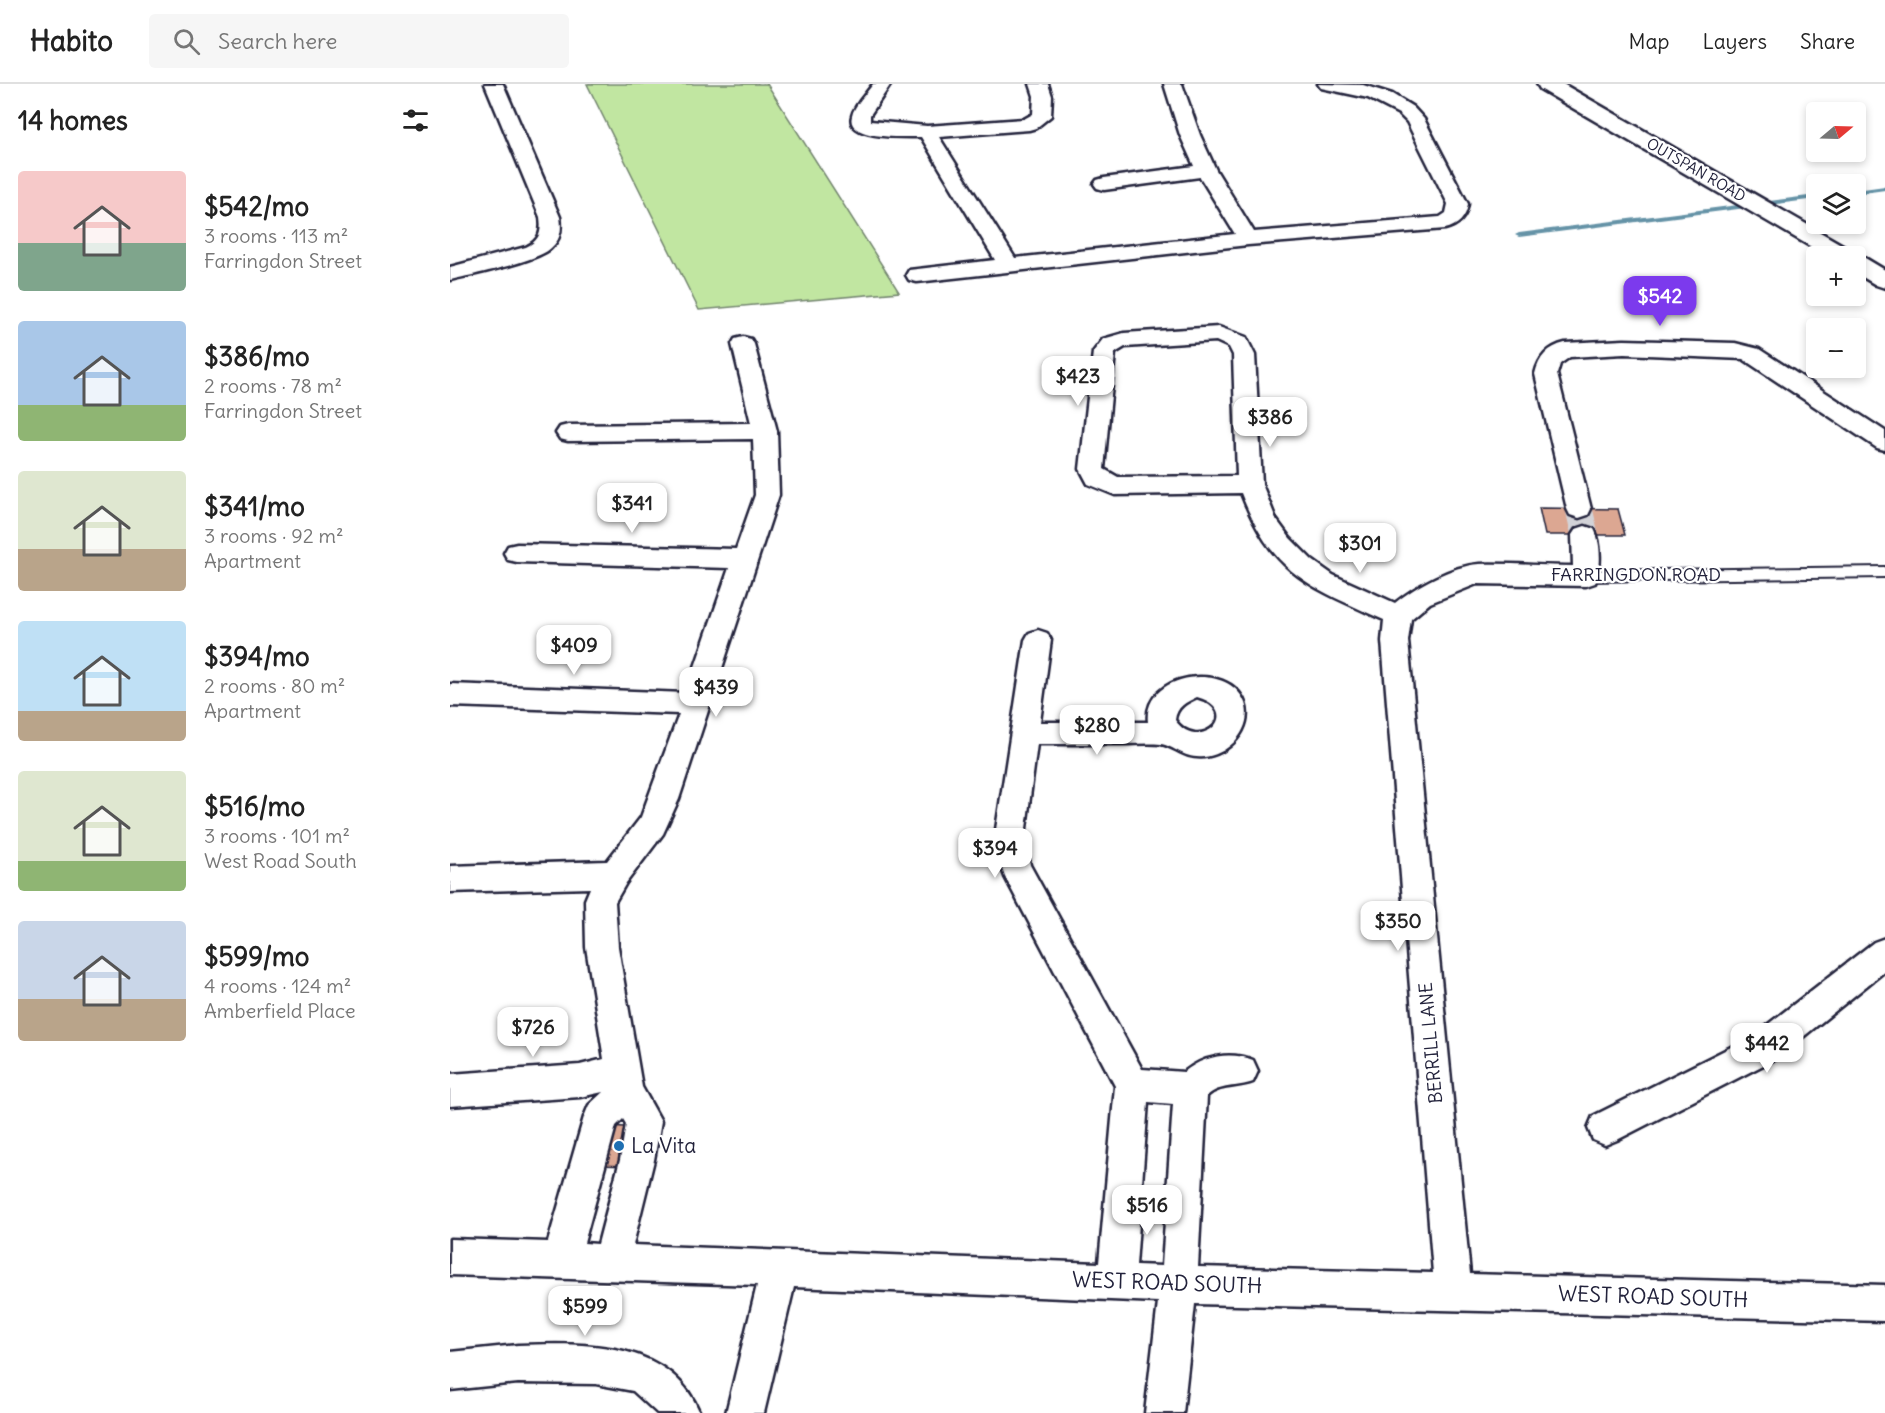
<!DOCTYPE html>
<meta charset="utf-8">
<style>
body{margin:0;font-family:Delius,sans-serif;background:#f6f6f6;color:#222;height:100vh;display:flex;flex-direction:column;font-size:22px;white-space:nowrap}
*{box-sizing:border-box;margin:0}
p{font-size:20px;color:#767676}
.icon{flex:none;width:33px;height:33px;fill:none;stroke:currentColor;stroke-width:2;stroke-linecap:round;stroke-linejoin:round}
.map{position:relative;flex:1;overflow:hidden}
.sheet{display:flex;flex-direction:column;background:#fff;width:450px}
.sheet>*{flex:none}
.needle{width:39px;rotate:71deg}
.tools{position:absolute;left:1356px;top:18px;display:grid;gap:12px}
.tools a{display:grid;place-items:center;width:60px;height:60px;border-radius:6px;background:#fff;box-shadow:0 3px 9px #0003;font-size:30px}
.price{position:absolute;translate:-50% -51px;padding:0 14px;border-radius:12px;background:#fff;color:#222;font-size:20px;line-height:39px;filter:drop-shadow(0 2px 3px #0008)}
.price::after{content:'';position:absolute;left:50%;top:36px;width:18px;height:14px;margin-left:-9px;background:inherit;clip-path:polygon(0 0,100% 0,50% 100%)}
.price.current{background:#7c3aed;color:#fff}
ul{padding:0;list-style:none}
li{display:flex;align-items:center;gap:18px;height:150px;padding:0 18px}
li span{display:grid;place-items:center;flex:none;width:168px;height:120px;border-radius:6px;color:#555}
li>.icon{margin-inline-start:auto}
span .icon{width:72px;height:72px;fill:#fffc;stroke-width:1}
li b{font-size:26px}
h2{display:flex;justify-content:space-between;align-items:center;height:72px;padding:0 18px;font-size:26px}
header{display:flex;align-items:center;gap:36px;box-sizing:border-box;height:84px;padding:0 30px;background:#fff;border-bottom:2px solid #e0e0e0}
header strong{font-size:28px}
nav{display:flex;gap:33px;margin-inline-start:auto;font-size:21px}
.search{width:420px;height:54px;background:#f6f6f6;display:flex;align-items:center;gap:15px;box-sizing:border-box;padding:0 21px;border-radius:6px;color:#767676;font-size:22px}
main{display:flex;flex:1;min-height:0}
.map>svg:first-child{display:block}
.green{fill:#c1e6a1;stroke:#72846e;stroke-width:1.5}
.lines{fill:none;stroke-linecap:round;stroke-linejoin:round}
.stream{fill:#6593a7;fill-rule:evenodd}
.building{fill:#dca792;stroke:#22223b;stroke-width:1.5}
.minor-tunnel{stroke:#d3d3d8;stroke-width:27;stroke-dasharray:27 14;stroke-linecap:butt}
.service-casing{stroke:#22223b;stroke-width:4}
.minor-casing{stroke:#22223b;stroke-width:5}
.tertiary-casing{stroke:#22223b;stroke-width:5}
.service{fill:#fff;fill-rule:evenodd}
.minor{fill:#fff;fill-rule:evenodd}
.tertiary{fill:#fff;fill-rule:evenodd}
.poi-dot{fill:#1f6fb2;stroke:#fff;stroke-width:2}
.labels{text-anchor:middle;stroke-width:4.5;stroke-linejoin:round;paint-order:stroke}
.far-street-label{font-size:15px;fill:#22223b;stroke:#fff}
.street-label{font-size:18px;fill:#22223b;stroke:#fff}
.near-poi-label{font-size:21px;fill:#22223b;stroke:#fff;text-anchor:start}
.near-street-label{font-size:21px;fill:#22223b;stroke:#fff}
</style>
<header>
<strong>Habito</strong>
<div class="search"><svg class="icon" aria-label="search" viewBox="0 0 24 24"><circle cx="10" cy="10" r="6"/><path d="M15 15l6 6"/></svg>Search here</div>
<nav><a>Map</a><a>Layers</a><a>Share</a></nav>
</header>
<main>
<section class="sheet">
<h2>14 homes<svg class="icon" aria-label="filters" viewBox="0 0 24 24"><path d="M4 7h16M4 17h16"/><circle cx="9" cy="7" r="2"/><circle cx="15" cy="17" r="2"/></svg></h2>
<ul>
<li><span style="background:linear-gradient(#f6c9c9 60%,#7fa58c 0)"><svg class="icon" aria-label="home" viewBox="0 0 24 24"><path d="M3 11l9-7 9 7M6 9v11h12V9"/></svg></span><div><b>$542/mo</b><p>3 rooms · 113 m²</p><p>Farringdon Street</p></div></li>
<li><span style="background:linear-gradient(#a9c7e8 70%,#8fb573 0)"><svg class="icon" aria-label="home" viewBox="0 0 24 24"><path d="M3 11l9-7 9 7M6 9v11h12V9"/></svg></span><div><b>$386/mo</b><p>2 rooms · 78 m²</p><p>Farringdon Street</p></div></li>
<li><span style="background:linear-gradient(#dfe7d0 65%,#b9a48a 0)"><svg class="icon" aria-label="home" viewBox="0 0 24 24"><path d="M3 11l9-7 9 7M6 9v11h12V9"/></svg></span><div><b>$341/mo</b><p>3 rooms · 92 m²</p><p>Apartment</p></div></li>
<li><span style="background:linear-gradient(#bfe0f5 75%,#b9a48a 0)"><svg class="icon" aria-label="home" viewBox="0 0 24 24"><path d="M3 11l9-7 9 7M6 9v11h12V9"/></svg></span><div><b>$394/mo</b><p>2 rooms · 80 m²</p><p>Apartment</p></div></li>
<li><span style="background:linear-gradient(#dfe7d0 75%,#8fb573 0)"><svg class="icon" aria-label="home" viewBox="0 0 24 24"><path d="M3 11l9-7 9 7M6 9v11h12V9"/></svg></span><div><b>$516/mo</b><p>3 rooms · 101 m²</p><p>West Road South</p></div></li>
<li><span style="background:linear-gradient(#c9d6e8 65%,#b9a48a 0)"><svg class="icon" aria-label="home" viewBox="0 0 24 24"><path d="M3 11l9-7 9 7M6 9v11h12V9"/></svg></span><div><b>$599/mo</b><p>4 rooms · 124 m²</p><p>Amberfield Place</p></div></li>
</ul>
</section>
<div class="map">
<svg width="1435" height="1329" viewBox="0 0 1435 1329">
<rect width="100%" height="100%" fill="#fff"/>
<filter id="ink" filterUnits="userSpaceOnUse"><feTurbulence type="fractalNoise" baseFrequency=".0167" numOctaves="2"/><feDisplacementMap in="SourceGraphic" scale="12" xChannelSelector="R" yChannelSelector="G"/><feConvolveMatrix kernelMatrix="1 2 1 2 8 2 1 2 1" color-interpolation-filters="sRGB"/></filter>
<g filter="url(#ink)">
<path class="green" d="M 137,0 L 317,0 L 449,208 L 249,226 Z"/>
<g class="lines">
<path class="stream" d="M 1435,102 L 1435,106 L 1406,110 L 1406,106 Z
M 1366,111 L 1366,115 L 1069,153 L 1065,151 L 1069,149 Z"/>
</g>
<path class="building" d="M 1089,424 L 1168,425 L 1175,451 L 1095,451 Z
M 161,1042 L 186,1044 L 176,1082 L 151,1081 Z"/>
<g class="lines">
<path class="minor-tunnel" d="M 1129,425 L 1135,451"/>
<defs>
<path id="service" d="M 1435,483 L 1435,493 L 1136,497 L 1130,492 L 1136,487 Z"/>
<path id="minor" d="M 35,0 L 53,0 L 110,133 C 112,145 111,155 102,163 C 90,177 21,191 0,196 L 0,183 L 76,163 C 90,156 92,148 90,133 Z
M 423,0 L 441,0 L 420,31 L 420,37 L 477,42 L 574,35 L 583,30 L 584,12 L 580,0 L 598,0 L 602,12 L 601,32 L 586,44 L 579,46 L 489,53 L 565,174 L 785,150 L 750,93 L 654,106 L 647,104 L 644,100 L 647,96 L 654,94 L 744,82 L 730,51 L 714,0 L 732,0 L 750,51 L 766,86 L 804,148 L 990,133 L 996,129 L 998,120 L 957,38 L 949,30 L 918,14 L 871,4 L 868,0 L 913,1 L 942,10 L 963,23 L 974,35 L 1018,120 C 1016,134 1008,142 995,145 L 798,161 L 467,198 L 459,196 L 456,191 L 459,186 L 545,176 L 471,53 C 456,53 395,56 402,32 C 404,21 417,9 423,0 Z
M 769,243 L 796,253 L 805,271 L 812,400 L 826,435 L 840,454 L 862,476 L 883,491 L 945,519 C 966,502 1002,482 1029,480 C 1060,479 1092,482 1123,482 L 1122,451 L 1126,445 L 1135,442 L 1144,445 C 1151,457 1152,486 1145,499 L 1136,502 L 1027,500 L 980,519 L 961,535 L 958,557 L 1020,1190 L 1435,1201 L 1435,1237 L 745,1220 L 733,1329 L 695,1329 L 708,1218 L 344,1203 L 314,1329 L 276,1329 L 307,1201 L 0,1191 L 0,1155 L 98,1158 L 134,1033 L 139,1021 L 153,1008 L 130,1013 L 0,1022 L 0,990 L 130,981 L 154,975 L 136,863 L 135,816 L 140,804 L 0,808 L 0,782 L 157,777 L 191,733 L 229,630 L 0,622 L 0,600 L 236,609 L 279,484 L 67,478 L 58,476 L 54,469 L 58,462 L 67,460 L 286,465 L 305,411 L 303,355 L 118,357 L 110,355 L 106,349 L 110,343 L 118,341 L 301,339 L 282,260 L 285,255 L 293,253 L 301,255 L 304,260 L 327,347 L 329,411 L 229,715 L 213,750 L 176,799 L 165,818 L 168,863 L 192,1003 L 211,1037 L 204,1076 L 183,1161 L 649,1179 L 665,1002 L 555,793 L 546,768 L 545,752 L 575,556 L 579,549 L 588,546 L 597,549 L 601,556 L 590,638 L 698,638 C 692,589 779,576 795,619 C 804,645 778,671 754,673 C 734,675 726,663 711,660 C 699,659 686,660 674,660 C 645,660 616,660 587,660 L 575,752 L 580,781 L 692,985 L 734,988 C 753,972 780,967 803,976 L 808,987 L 803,998 C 787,1004 770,1000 757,1012 L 748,1183 L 983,1189 L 932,557 L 934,536 C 859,502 823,491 791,409 L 665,411 L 638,400 L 630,385 L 643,268 L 653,255 L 674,249 ZM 766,257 L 779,263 L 783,271 L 787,392 L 668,393 L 654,385 L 665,269 L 675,263 ZM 747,613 C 796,627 749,671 725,636 C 726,623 736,618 747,613 ZM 698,1018 L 723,1020 L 712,1182 L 686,1181 ZM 173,1035 L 176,1040 L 170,1076 L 148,1160 L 134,1159 L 166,1042 Z
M 1174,256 L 1285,259 L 1309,265 L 1435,347 L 1435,366 L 1427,364 L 1293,275 L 1174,270 L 1120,273 L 1110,280 L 1107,290 L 1141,425 L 1138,431 L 1129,434 L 1120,431 L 1117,425 L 1085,290 C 1089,273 1098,263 1115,259 Z
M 1435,854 L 1435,887 L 1327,974 L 1167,1056 L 1155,1061 L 1143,1056 L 1138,1044 L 1143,1032 L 1303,952 L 1424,858 Z
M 68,1261 C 135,1259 220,1256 250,1329 L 207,1329 L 183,1307 L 146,1300 L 68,1299 L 0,1306 L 0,1268 Z"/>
<path id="tertiary" d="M 1087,0 L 1113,0 L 1403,167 L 1406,172 L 1415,174 L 1435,186 L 1435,204 L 1426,201 L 1406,189 L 1406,172 L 1377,172 L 1090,5 Z"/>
</defs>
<use href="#service" class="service-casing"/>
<use href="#minor" class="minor-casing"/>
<use href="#tertiary" class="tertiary-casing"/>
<use href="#service" class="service"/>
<use href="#minor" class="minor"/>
<use href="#tertiary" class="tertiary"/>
</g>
</g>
<circle class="poi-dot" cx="169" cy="1062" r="6"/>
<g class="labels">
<g class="far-street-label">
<text transform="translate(1246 86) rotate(30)" y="5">OUTSPAN ROAD</text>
</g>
<g class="street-label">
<text x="1186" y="497">FARRINGDON ROAD</text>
<text transform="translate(981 959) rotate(-95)" y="6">BERRILL LANE</text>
</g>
<g class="near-poi-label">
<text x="181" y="1069">La Vita</text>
</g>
<g class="near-street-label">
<text transform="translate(717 1199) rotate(2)" y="7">WEST ROAD SOUTH</text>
<text transform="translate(1203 1213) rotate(2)" y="7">WEST ROAD SOUTH</text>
</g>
</g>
</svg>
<div class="tools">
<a><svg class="needle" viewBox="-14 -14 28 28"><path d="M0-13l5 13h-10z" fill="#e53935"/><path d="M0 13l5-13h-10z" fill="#767676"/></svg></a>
<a><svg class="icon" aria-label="layers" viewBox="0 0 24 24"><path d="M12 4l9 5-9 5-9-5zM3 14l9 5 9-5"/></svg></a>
<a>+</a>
<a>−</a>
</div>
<b class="price current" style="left:1210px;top:243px">$542</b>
<b class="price" style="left:628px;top:323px">$423</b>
<b class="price" style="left:820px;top:364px">$386</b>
<b class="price" style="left:182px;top:450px">$341</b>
<b class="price" style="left:910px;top:490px">$301</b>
<b class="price" style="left:124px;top:592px">$409</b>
<b class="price" style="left:266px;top:634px">$439</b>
<b class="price" style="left:647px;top:672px">$280</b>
<b class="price" style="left:545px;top:795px">$394</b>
<b class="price" style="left:948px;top:868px">$350</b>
<b class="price" style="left:83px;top:974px">$726</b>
<b class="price" style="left:1317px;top:990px">$442</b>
<b class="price" style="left:697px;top:1152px">$516</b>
<b class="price" style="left:135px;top:1253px">$599</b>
</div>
</main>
